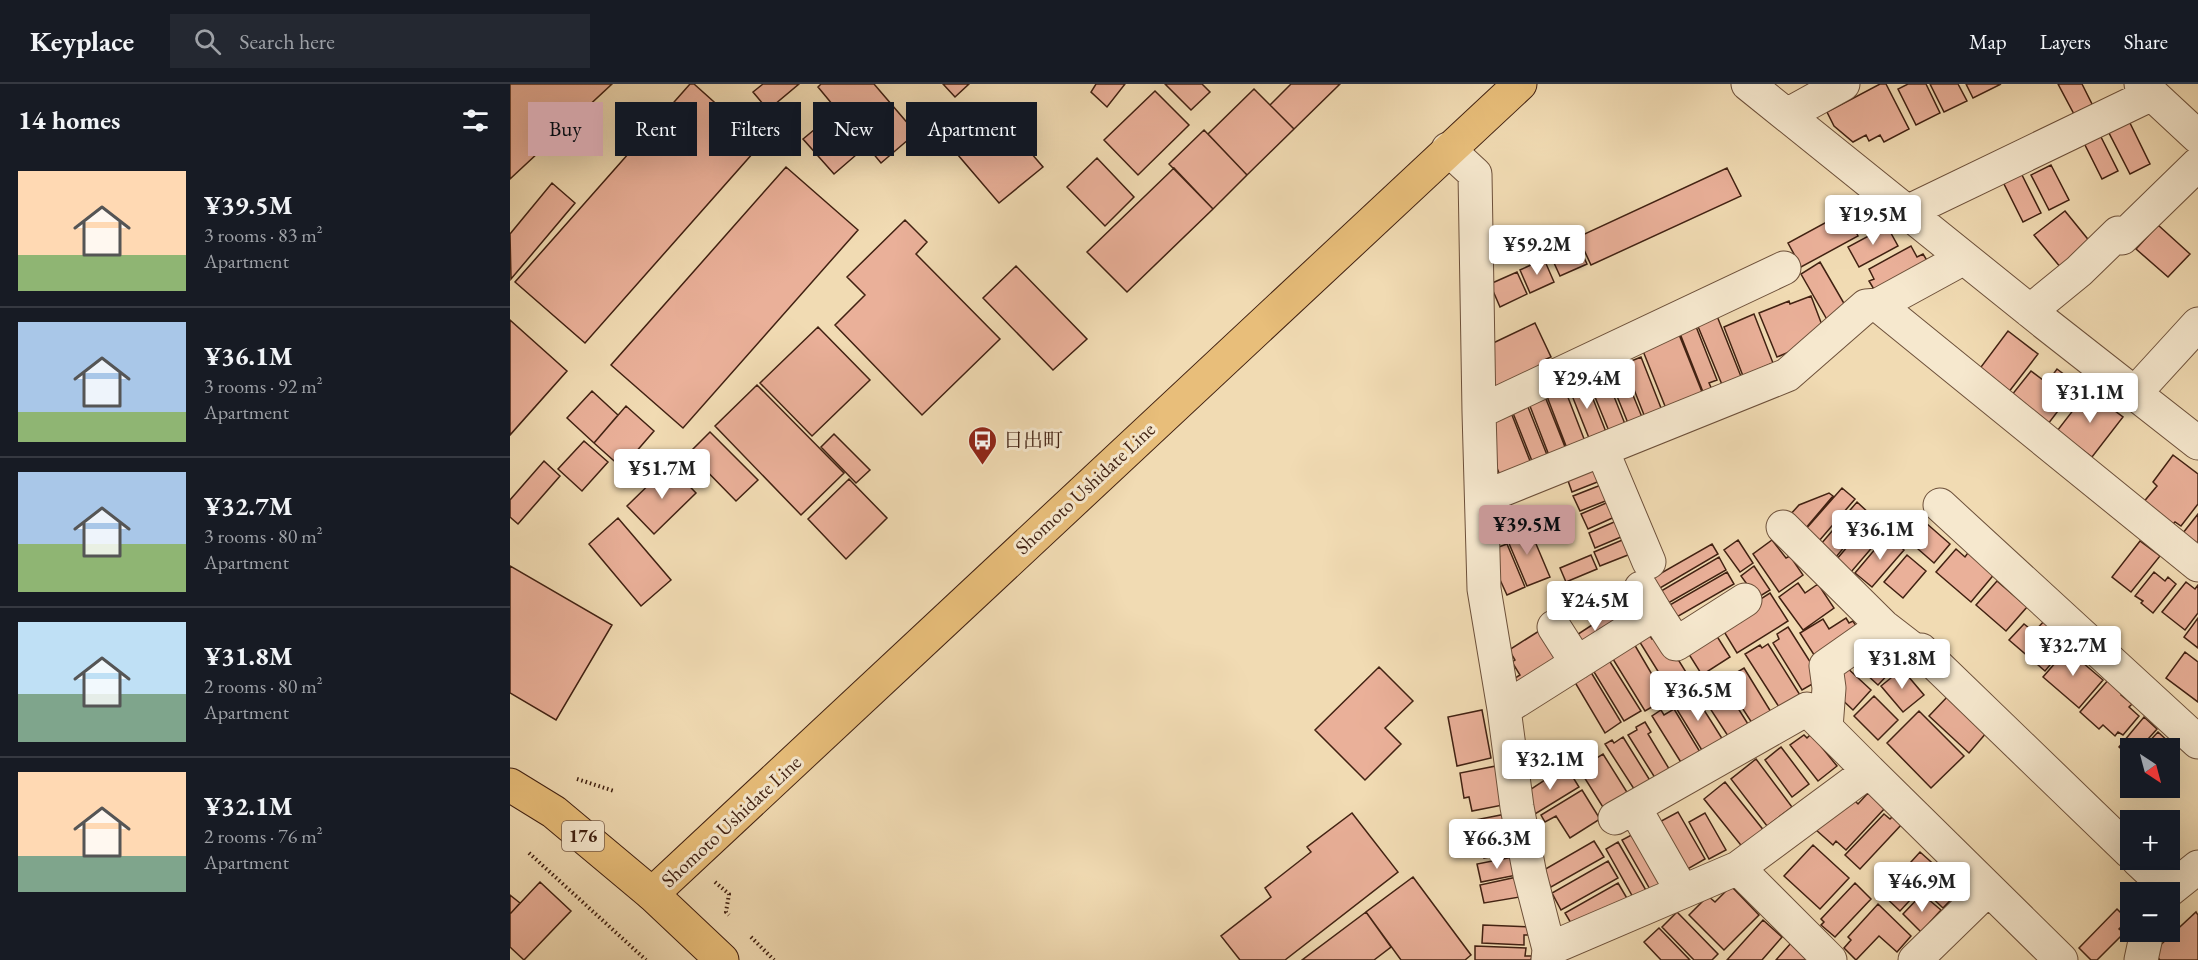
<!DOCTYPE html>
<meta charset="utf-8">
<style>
body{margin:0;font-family:"EB Garamond","Noto Serif JP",serif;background:#242831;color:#f1f3f6;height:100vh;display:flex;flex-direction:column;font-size:22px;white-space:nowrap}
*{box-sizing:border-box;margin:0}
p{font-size:20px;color:#9ea1a6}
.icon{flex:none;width:33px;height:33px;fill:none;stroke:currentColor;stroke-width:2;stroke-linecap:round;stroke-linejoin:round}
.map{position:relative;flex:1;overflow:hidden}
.drawer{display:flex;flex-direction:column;background:#171b24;width:510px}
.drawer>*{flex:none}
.hud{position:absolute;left:18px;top:18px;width:570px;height:54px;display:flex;gap:12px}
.needle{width:39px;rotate:144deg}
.fabs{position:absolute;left:1610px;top:654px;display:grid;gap:12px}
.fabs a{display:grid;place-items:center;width:60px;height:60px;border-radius:0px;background:#171b24;box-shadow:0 6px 24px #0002;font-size:30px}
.price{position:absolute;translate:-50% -51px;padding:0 14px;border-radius:6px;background:#fff;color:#222;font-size:20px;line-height:39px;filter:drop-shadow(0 2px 3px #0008)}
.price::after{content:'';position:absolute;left:50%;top:36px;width:18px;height:14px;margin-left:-9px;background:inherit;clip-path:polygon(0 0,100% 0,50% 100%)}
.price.current{background:#c59692;color:#111}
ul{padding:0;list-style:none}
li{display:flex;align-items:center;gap:18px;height:150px;padding:0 18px}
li+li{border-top:2px solid #363941}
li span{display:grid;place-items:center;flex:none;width:168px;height:120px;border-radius:0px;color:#555}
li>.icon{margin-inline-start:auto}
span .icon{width:72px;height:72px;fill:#fffc;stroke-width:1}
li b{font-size:26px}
h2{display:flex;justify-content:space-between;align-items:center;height:72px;padding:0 18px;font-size:26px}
.pill{padding:0 21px;border-radius:0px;background:#171b24;box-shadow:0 6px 24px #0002;font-size:21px;line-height:54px}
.pill.current{background:#c59692;color:#111}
header{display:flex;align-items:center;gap:36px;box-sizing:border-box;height:84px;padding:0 30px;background:#171b24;border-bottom:2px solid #363941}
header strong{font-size:28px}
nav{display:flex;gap:33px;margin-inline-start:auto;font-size:21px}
.search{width:420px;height:54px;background:#242831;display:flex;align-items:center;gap:15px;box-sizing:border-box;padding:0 21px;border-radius:0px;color:#9ea1a6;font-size:22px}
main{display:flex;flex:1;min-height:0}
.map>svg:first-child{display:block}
.building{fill:#eab099;stroke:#412112;stroke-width:1.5}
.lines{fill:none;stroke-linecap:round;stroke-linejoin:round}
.minor-casing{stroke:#6d503a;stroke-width:35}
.major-casing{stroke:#412112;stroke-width:35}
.highway-casing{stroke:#412112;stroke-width:35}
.path{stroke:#412112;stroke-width:4;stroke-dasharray:1.5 3;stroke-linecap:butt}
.minor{stroke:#f6e8ce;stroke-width:33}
.major{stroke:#e8be7a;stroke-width:33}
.highway{stroke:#e8be7a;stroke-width:33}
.labels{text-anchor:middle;stroke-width:6;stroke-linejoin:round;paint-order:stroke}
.shield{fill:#f6e8ce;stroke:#775d4a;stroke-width:1.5}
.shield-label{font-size:18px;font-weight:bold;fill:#412112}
.poi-label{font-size:20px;fill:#412112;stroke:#f6e8ce;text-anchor:start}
.street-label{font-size:20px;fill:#412112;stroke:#f6e8ce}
</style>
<header>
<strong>Keyplace</strong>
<div class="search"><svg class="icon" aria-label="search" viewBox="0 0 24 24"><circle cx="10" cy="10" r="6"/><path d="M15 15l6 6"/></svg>Search here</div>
<nav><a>Map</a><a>Layers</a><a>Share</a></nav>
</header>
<main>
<section class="drawer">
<h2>14 homes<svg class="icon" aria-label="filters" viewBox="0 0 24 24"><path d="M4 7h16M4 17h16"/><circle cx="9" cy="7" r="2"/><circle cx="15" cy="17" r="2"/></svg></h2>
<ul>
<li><span style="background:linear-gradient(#ffd9b3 70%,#8fb573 0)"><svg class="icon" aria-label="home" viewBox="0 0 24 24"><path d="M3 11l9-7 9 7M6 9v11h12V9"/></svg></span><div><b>¥39.5M</b><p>3 rooms · 83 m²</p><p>Apartment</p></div></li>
<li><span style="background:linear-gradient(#a9c7e8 75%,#8fb573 0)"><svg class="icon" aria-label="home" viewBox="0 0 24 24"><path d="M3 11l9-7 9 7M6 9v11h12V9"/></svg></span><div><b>¥36.1M</b><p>3 rooms · 92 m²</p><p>Apartment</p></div></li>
<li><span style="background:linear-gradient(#a9c7e8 60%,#8fb573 0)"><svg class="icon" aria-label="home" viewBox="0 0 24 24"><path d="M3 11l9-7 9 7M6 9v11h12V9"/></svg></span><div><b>¥32.7M</b><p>3 rooms · 80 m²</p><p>Apartment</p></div></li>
<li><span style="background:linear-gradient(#bfe0f5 60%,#7fa58c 0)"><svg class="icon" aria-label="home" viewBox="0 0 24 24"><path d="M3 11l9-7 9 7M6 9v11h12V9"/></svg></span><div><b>¥31.8M</b><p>2 rooms · 80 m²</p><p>Apartment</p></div></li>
<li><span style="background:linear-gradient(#ffd9b3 70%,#7fa58c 0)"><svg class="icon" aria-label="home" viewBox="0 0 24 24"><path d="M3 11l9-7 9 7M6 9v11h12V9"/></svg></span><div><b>¥32.1M</b><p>2 rooms · 76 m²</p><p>Apartment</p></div></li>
</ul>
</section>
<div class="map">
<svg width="1688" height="876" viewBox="0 0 1688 876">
<rect width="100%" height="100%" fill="#f1dbb3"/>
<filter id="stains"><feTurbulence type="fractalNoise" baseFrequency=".00333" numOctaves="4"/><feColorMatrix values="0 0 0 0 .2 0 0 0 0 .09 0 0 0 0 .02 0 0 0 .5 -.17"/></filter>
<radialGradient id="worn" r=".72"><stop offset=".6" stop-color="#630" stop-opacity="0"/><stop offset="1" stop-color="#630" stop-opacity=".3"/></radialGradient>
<path class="building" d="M 0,0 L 102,0 L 0,95 Z
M 180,0 L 184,0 L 251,60 L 75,259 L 5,198 Z
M 253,0 L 289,0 L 258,26 L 243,8 Z
M 311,0 L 364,0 L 406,49 L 371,79 L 308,3 Z
M 433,0 L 459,0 L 445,13 Z
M 586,0 L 615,0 L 597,23 L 581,8 Z
M 655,0 L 692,0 L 700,8 L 681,26 Z
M 781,0 L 830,0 L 784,45 L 760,21 Z
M 1370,0 L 1376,0 L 1399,45 L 1374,58 L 1370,51 L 1359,57 L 1356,51 L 1343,58 L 1324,42 L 1317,28 Z
M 1398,0 L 1416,0 L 1430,29 L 1406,41 L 1388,5 Z
M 1420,0 L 1448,0 L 1457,17 L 1434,28 Z
M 1456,0 L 1491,0 L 1463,14 Z
M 1548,0 L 1572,0 L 1583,22 L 1565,32 Z
M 744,5 L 784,45 L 737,91 L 698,50 Z
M 645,7 L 679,41 L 628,91 L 594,56 Z
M 486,28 L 533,83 L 489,119 L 442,64 Z
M 1618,35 L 1640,80 L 1620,90 L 1597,45 Z
M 316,36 L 346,71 L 324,90 L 293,55 Z
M 694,46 L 737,91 L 703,125 L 659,80 Z
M 1590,51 L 1608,87 L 1592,95 L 1572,55 Z
M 587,74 L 624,113 L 595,142 L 557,103 Z
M 1541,81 L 1559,116 L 1539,126 L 1521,91 Z
M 276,83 L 348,146 L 173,344 L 101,281 Z
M 664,84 L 703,125 L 617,208 L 577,168 Z
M 1217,84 L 1231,112 L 1081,181 L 1068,153 Z
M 1510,87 L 1531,129 L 1513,138 L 1492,96 Z
M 42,99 L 65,119 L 1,195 L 0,150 Z
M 1555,127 L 1581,159 L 1551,184 L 1524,151 Z
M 1335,128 L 1348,152 L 1291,183 L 1278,159 Z
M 395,136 L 417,158 L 406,170 L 490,255 L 412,331 L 325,241 L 355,211 L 337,193 Z
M 1648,141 L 1680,170 L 1658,193 L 1626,165 Z
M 1377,142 L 1388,162 L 1349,183 L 1338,163 Z
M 1066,156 L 1077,180 L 1050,192 L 1039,168 Z
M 1401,162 L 1407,173 L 1413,170 L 1418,178 L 1365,207 L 1359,197 L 1364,195 L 1359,185 Z
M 1034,175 L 1044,198 L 1020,209 L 1010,186 Z
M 1310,178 L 1339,228 L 1319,239 L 1291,190 Z
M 506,182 L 577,255 L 543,286 L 473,214 Z
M 1007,188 L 1017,210 L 990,223 L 980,200 Z
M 1301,212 L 1315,249 L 1308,256 L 1267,273 L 1249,229 L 1279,217 L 1280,220 Z
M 1244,230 L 1263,279 L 1233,292 L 1214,243 Z
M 1207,232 L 1232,295 L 1213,303 L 1187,240 Z
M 0,236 L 57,287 L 0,351 Z
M 1025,239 L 1041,273 L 1032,277 L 1034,282 L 983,305 L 981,260 Z
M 1185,240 L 1207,296 L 1199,299 L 1204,310 L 1195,313 L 1169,247 Z
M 308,243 L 360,296 L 302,352 L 250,299 Z
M 1498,247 L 1528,270 L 1498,309 L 1468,287 Z
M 1168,248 L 1194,313 L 1157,327 L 1131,262 Z
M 1131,273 L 1153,329 L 1136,336 L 1114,280 Z
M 1109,277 L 1134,338 L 1120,344 L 1095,283 Z
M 1093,285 L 1117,345 L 1101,352 L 1076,291 Z
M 1547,285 L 1568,301 L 1538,340 L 1501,312 L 1521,287 L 1537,299 Z
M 1074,292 L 1098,353 L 1081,359 L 1057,299 Z
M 247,301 L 334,389 L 291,431 L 205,342 Z
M 1054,303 L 1076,360 L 1058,367 L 1036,310 Z
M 82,307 L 108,331 L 84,359 L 57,334 Z
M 1578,307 L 1613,333 L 1582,373 L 1547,347 Z
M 1034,310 L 1057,368 L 1040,374 L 1018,317 Z
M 1016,318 L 1039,376 L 1024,382 L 1001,324 Z
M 116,322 L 144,347 L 112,384 L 84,359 Z
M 1000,326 L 1022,382 L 991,394 L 979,364 L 976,336 Z
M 200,348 L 248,396 L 226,417 L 179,369 Z
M 324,350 L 360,386 L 346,399 L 311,363 Z
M 74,357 L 98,378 L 72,407 L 48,385 Z
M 1663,371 L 1688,390 L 1688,420 L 1671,442 L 1665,438 L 1661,442 L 1632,420 L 1647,402 L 1643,398 Z
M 34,377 L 50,392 L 8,440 L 0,433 L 0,416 Z
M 159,381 L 186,409 L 144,450 L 117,422 Z
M 1089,381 L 1095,395 L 1062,408 L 1057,394 Z
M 339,395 L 377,434 L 336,475 L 298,435 Z
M 1096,399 L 1103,414 L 1070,427 L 1063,412 Z
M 1332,404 L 1345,415 L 1309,457 L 1295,446 Z
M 1319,409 L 1323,412 L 1295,445 L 1279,432 L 1289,421 Z
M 1103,416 L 1109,431 L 1078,445 L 1071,430 Z
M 1347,418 L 1361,431 L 1326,473 L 1311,460 Z
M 1688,430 L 1688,461 L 1673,449 Z
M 1408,432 L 1440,460 L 1424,479 L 1392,451 Z
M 1363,433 L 1377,446 L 1341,488 L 1326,476 Z
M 108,434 L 161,496 L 131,522 L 79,460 Z
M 1111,435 L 1118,450 L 1085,464 L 1079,449 Z
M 1018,441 L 1040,493 L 1017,502 L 995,450 Z
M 1377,451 L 1394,466 L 1362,503 L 1345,489 Z
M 1117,454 L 1123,469 L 1090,482 L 1084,468 Z
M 1228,456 L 1243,479 L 1230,488 L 1214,466 Z
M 1262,456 L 1276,474 L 1280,472 L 1293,491 L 1269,508 L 1243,470 Z
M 1630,457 L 1650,472 L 1621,508 L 1602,493 Z
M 997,460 L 1015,503 L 997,511 L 981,476 L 983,465 Z
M 1202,460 L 1208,470 L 1145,507 L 1139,496 Z
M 1446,465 L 1455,473 L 1460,466 L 1486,488 L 1461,518 L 1426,488 Z
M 1081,471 L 1087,485 L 1056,498 L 1050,484 Z
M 1397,471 L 1416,487 L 1393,514 L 1374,498 Z
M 1209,473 L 1216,486 L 1153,522 L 1146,510 Z
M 0,482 L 102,541 L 46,636 L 0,609 Z
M 1244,482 L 1260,506 L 1247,514 L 1231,492 Z
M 1217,488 L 1224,500 L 1165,534 L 1158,522 Z
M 1644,488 L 1655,497 L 1658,493 L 1666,500 L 1643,529 L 1631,519 L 1633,517 L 1625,512 Z
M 1487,497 L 1517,523 L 1496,547 L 1466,521 Z
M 1676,498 L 1685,505 L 1688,501 L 1688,529 L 1675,546 L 1652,528 Z
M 1288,499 L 1295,509 L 1308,500 L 1324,524 L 1293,546 L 1269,513 Z
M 1260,509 L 1278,537 L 1227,569 L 1210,541 Z
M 1108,524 L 1114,532 L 1069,572 L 1059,556 Z
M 1336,534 L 1339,539 L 1343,537 L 1351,550 L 1308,577 L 1290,549 L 1313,535 L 1319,545 Z
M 1688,534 L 1688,564 L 1674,553 Z
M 1535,536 L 1560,557 L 1535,587 L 1499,556 L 1514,540 L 1524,548 Z
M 1278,543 L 1311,595 L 1292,606 L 1263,559 L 1269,555 L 1267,550 Z
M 1136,546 L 1142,555 L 1148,552 L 1156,556 L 1179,593 L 1159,605 L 1126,552 Z
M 1203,546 L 1220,573 L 1192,591 L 1175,564 Z
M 1029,547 L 1058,580 L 1011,609 L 1002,596 L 1010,591 L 1002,578 L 1005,576 L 999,566 Z
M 1120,553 L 1150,604 L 1143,609 L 1149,619 L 1135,627 L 1098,567 Z
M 1361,559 L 1380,576 L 1376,580 L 1383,585 L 1368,601 L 1344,579 Z
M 1258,560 L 1290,611 L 1269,623 L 1235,570 L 1250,561 L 1252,564 Z
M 1560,562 L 1576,575 L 1573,579 L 1593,596 L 1569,624 L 1533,593 Z
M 1675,568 L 1688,578 L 1688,618 L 1656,594 Z
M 1097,573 L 1131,627 L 1114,637 L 1081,583 Z
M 1333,580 L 1361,606 L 1343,626 L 1324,608 Z
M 869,583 L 903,617 L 875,644 L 891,660 L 855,696 L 805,646 Z
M 1234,584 L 1261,628 L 1242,639 L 1214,596 Z
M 1079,585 L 1111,638 L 1095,649 L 1063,595 Z
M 1392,585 L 1414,611 L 1393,628 L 1371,602 Z
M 1207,591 L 1238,640 L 1218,652 L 1190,609 L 1196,605 L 1193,600 Z
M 1600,594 L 1615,607 L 1611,611 L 1622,620 L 1619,623 L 1629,632 L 1613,651 L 1608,648 L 1605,652 L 1593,641 L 1589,645 L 1570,628 Z
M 1182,607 L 1213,656 L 1193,668 L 1163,619 Z
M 1439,611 L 1477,648 L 1459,669 L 1419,632 Z
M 1364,612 L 1388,636 L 1368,656 L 1344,632 Z
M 1164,625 L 1190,668 L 1172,680 L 1142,632 L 1151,626 L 1154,631 Z
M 972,626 L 981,674 L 947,682 L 938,633 Z
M 1409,627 L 1454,672 L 1421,704 L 1377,659 Z
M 1634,633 L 1647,645 L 1630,664 L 1620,664 L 1620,673 L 1609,663 Z
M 1135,638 L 1141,648 L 1138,650 L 1161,688 L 1147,697 L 1118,651 L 1127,646 L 1126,643 Z
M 1648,648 L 1661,660 L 1657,664 L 1633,664 Z
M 1301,650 L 1327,682 L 1308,697 L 1280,661 L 1294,651 L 1297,654 Z
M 1113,653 L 1141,698 L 1126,708 L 1095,660 L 1102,656 L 1104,659 Z
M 1271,663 L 1299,700 L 1282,713 L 1255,676 Z
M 1093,670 L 1120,713 L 1096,728 L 1069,685 Z
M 1246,675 L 1282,723 L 1257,742 L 1221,695 Z
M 986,682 L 993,721 L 962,727 L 959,713 L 954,714 L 950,689 Z
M 1056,682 L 1069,703 L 1020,733 L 1015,709 Z
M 1215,698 L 1255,748 L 1234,765 L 1194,715 Z
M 1072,706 L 1090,735 L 1060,754 L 1046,732 L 1035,738 L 1031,731 Z
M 1358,709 L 1375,724 L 1336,766 L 1326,757 L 1323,761 L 1305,745 L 1343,715 L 1348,720 Z
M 1168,728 L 1195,775 L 1169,790 L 1142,742 Z
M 842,729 L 888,788 L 775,876 L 730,876 L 711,852 L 761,813 L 755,804 L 801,768 L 797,763 Z
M 1195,729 L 1216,766 L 1199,775 L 1179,738 Z
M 996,730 L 999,748 L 968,754 L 965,736 Z
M 1374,730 L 1380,735 L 1383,732 L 1392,740 L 1350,785 L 1335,771 Z
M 1129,747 L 1157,798 L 1141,807 L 1112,756 Z
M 1001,750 L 1005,768 L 974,774 L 971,756 Z
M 1084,757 L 1094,773 L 1041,803 L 1032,787 Z
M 1108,758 L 1137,808 L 1124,815 L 1096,765 Z
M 1303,761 L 1339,794 L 1310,825 L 1274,792 Z
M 1410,768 L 1429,785 L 1390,827 L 1372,810 Z
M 1003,773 L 1007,791 L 971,798 L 967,780 Z
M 1098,777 L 1108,794 L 1051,826 L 1042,809 Z
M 1437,786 L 1454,802 L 1433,824 L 1416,808 Z
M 903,793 L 961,871 L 955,876 L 891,876 L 856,828 Z
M 1007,793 L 1010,813 L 974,819 L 970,801 Z
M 30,798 L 61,827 L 14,876 L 0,863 L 0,830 Z
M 1108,799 L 1118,816 L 1065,846 L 1055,829 Z
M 1345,799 L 1361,815 L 1325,853 L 1311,841 L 1314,838 L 1311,835 Z
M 1221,802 L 1249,831 L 1214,866 L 1179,831 L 1198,812 L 1205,818 Z
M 1412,810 L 1431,826 L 1411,848 L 1393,830 Z
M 0,811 L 10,819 L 0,830 Z
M 1368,820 L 1401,852 L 1387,868 L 1369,852 L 1346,876 L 1334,864 L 1341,856 L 1338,853 Z
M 1607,825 L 1618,836 L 1609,845 L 1614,849 L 1587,876 L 1581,876 L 1569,864 Z
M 856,828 L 881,863 L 864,876 L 792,876 Z
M 1167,828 L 1208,870 L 1202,876 L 1184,876 L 1152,843 Z
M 1686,828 L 1688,831 L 1688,876 L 1650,876 L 1643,868 Z
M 1253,836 L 1272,853 L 1252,876 L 1217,876 Z
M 973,841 L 1021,843 L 1020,851 L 1014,851 L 1014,861 L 972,859 Z
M 1149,844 L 1180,876 L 1151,876 L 1134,858 Z
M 1281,859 L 1300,876 L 1266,876 Z
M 965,862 L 1016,864 L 1015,872 L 1022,872 L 1021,876 L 965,876 Z"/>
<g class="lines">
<defs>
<path id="minor" d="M 1238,0 L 1535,239 L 1688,359
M 1631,0 L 1688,53
M 1277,31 L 1333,0
M 938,65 L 965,90 L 969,328 L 974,505 L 994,625 L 1007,723 L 1020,791 L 1039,865 L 1038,876
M 1397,128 L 1642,10
M 1454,174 L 1368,221 L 1688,481
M 1520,227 L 1569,187 L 1608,149 L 1612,154 L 1688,80
M 1624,310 L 1688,240
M 969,328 L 1274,184
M 1092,366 L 1139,478
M 972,414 L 1277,291 L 1356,222 L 1368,221
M 1430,421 L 1688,658
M 1273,443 L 1373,542 L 1408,569 L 1411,566 L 1620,768
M 1131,504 L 1146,529
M 1044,543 L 1067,579
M 994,625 L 1146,529 L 1166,560 L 1235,516
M 1316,644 L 1319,604 L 1316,582 L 1373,542
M 1124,723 L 1172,807
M 1105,734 L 1297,625 L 1359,687
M 1628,776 L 1659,805
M 1228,784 L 1359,687 L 1551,876
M 1657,808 L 1688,783
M 1039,865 L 1228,784 L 1320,876
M 1405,876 L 1478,805
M 1631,876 L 1637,848"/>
<path id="major" d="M 142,810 L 1010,0"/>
<path id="highway" d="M 0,701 L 44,728 L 142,810 L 212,876"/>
</defs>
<use href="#minor" class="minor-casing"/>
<use href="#major" class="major-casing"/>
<use href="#highway" class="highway-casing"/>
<path class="path" d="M 67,695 L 104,707
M 19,769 L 136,876
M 205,798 L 219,810 L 216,828 L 219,831
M 241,853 L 264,876"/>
<use href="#minor" class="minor"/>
<use href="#major" class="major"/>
<use href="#highway" class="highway"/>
</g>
<defs>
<symbol id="bus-pin" viewBox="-11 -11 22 30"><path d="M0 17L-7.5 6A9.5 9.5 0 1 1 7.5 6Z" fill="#8f2418" stroke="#f6e8ce"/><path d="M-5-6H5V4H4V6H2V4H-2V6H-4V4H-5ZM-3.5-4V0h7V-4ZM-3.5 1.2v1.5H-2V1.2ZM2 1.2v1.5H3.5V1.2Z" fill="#fff"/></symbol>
</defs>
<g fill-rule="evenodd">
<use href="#bus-pin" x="456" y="340" width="33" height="45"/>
</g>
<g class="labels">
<rect class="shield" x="52" y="737" width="42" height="30" rx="4.5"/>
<g class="shield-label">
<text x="73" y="758">176</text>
</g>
<g class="poi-label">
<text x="493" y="363">日出町</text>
</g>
<g class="street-label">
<text transform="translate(575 404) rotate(-43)" y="7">Shomoto Ushidate Line</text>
<text transform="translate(221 737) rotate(-43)" y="7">Shomoto Ushidate Line</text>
</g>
</g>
<rect width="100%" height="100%" filter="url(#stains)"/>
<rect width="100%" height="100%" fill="url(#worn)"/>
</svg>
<div class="fabs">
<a><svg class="needle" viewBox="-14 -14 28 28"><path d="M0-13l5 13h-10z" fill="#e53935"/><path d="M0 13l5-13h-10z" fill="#9ea1a6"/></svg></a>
<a>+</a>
<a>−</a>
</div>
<b class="price" style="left:1363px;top:162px">¥19.5M</b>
<b class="price" style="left:1027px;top:192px">¥59.2M</b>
<b class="price" style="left:1077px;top:326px">¥29.4M</b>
<b class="price" style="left:1580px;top:340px">¥31.1M</b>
<b class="price" style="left:152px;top:416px">¥51.7M</b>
<b class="price current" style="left:1017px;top:472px">¥39.5M</b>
<b class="price" style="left:1370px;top:477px">¥36.1M</b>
<b class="price" style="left:1085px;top:548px">¥24.5M</b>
<b class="price" style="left:1563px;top:593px">¥32.7M</b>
<b class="price" style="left:1392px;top:606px">¥31.8M</b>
<b class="price" style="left:1188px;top:638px">¥36.5M</b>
<b class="price" style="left:1040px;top:707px">¥32.1M</b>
<b class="price" style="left:987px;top:786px">¥66.3M</b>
<b class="price" style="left:1412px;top:829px">¥46.9M</b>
<div class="hud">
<a class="pill current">Buy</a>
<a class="pill">Rent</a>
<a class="pill">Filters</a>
<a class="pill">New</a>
<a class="pill">Apartment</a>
</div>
</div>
</main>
